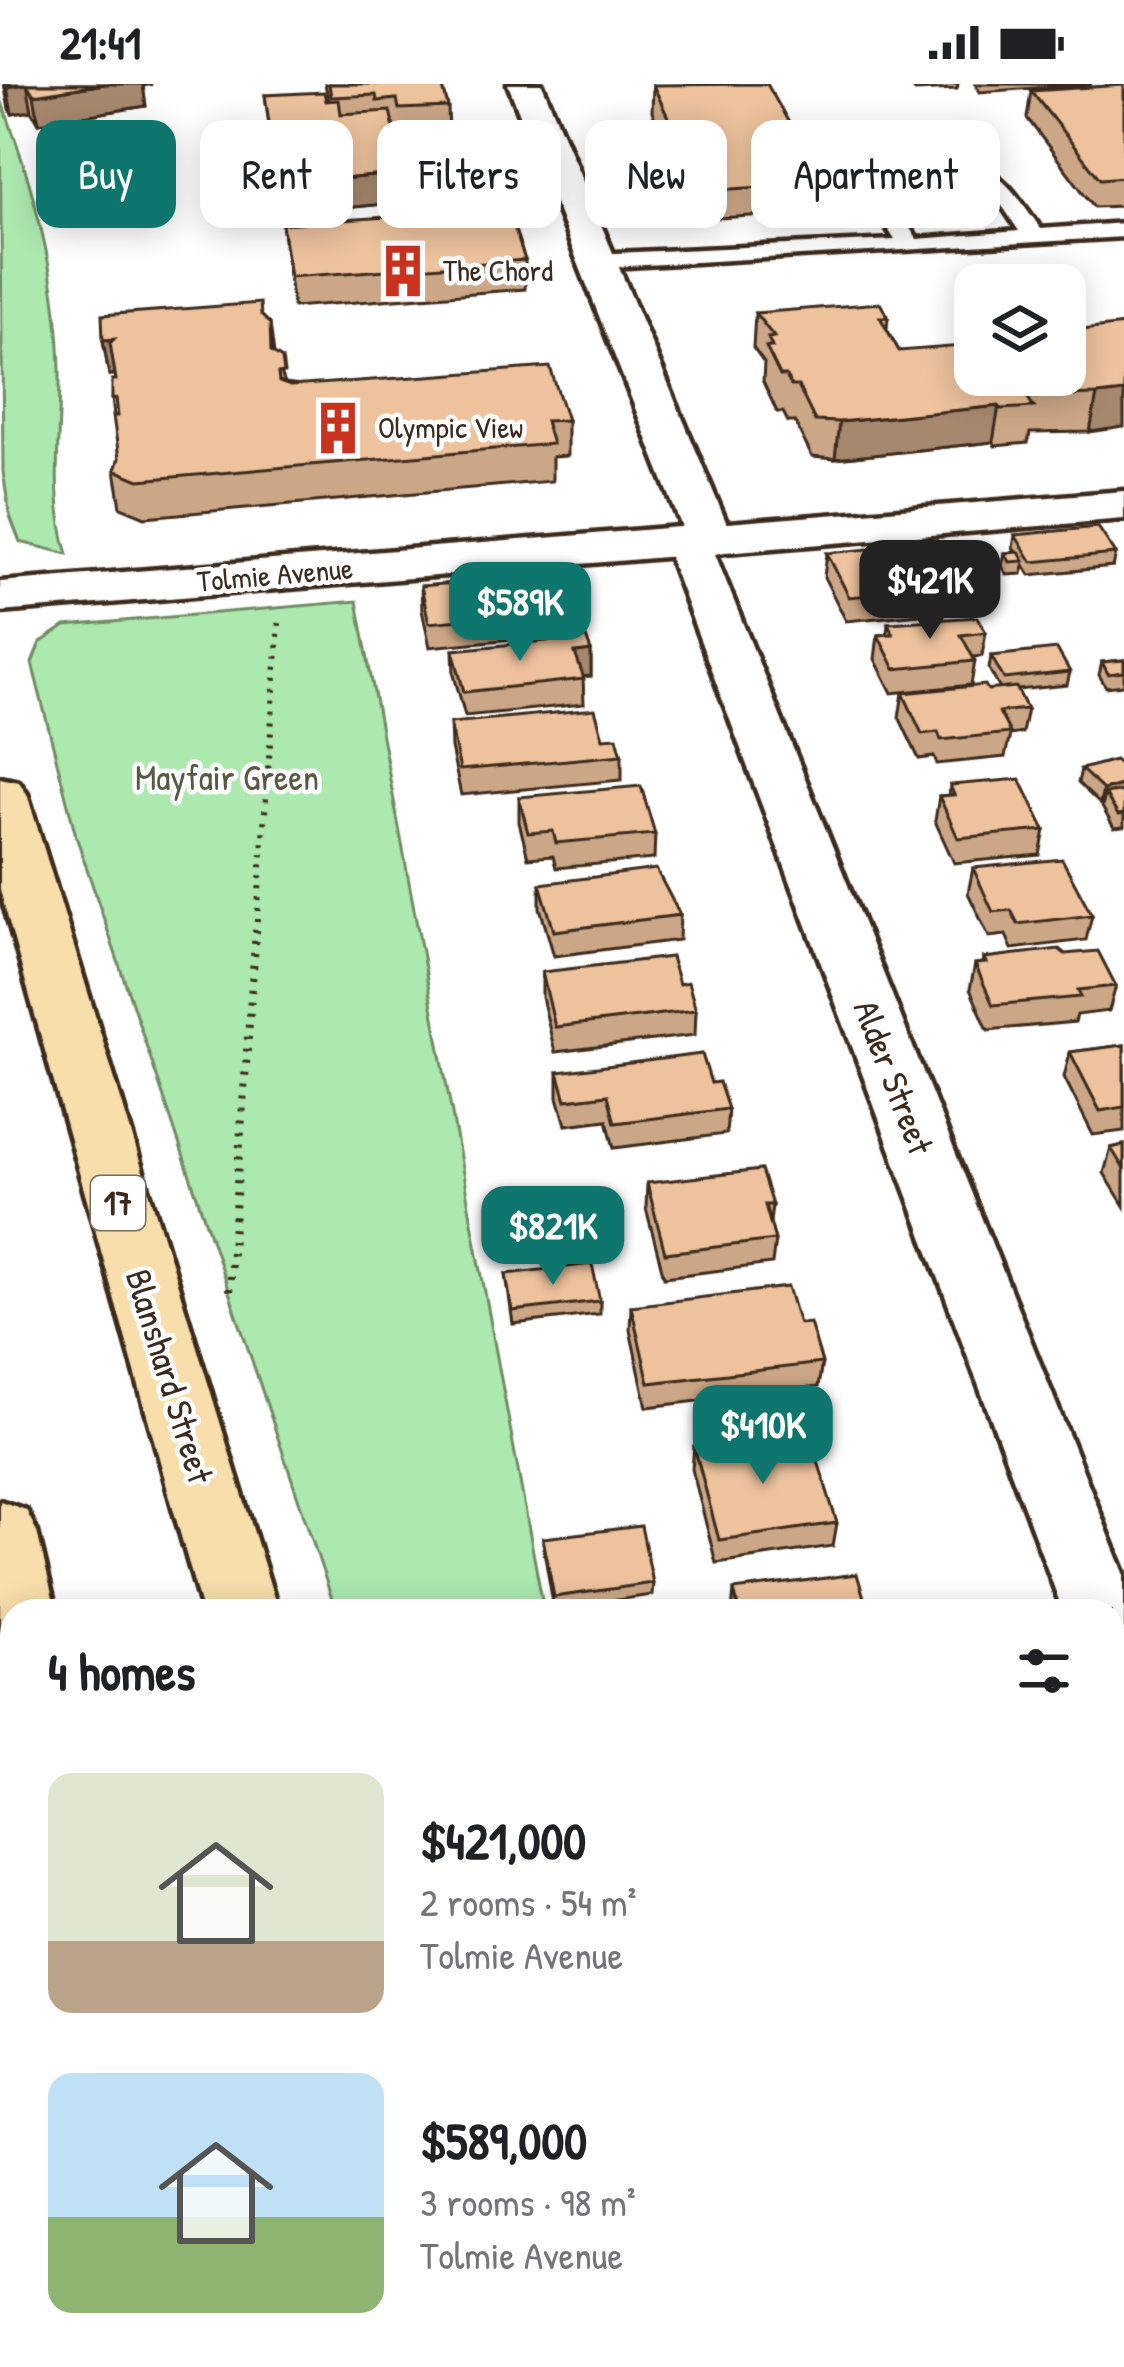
<!DOCTYPE html>
<meta charset="utf-8">
<style>
body{margin:0;font-family:"Patrick Hand",sans-serif;background:#f2f2f2;color:#202124;height:100vh;display:flex;flex-direction:column;font-size:45px;white-space:nowrap}
*{box-sizing:border-box;margin:0}
p{font-size:39px;color:#757577}
.icon{flex:none;width:66px;height:66px;fill:none;stroke:currentColor;stroke-width:2;stroke-linecap:round;stroke-linejoin:round}
.map{position:relative;flex:1;overflow:hidden}
.details{position:absolute;left:0px;top:1515px;width:1125px;height:768px;display:flex;flex-direction:column;background:#fff;border-radius:36px 36px 0 0;box-shadow:0 6px 30px #0003}
.details>*{flex:none}
.banner{position:absolute;left:36px;top:36px;width:1053px;height:108px;display:flex;gap:24px}
.fabs{position:absolute;left:954px;top:180px;display:grid;gap:24px}
.fabs a{display:grid;place-items:center;width:132px;height:132px;border-radius:24px;background:#fff;box-shadow:0 6px 30px #0003;font-size:60px}
.price{position:absolute;translate:-50% -102px;padding:0 27px;border-radius:24px;background:#0f766e;color:#fff;font-size:39px;line-height:78px;filter:drop-shadow(0 3px 6px #0008)}
.price::after{content:'';position:absolute;left:50%;top:72px;width:36px;height:27px;margin-left:-18px;background:inherit;clip-path:polygon(0 0,100% 0,50% 100%)}
.price.on{background:#222;color:#fff}
ul{padding:0;list-style:none}
li{display:flex;align-items:center;gap:36px;height:300px;padding:0 48px}
li span{display:grid;place-items:center;flex:none;width:336px;height:240px;border-radius:24px;color:#555}
li>.icon{margin-inline-start:auto}
span .icon{width:144px;height:144px;fill:#fffc;stroke-width:1}
li b{font-size:51px}
h2{display:flex;justify-content:space-between;align-items:center;height:144px;padding:0 48px;font-size:51px}
.pill{padding:0 42px;border-radius:24px;background:#fff;box-shadow:0 6px 30px #0003;font-size:42px;line-height:108px}
.pill.on{background:#0f766e;color:#fff}
.status{display:flex;justify-content:space-between;align-items:center;height:84px;padding:0 60px;background:#fff;direction:ltr}
.status svg{height:33px;fill:currentColor}
.map>svg:first-child{display:block}
.green{fill:#abe9af;stroke:#738a66;stroke-width:3}
.lines{fill:none;stroke-linecap:round;stroke-linejoin:round}
.lane-casing{stroke:#3b2a1e;stroke-width:9}
.street-casing{stroke:#3b2a1e;stroke-width:9}
.secondary-casing{stroke:#3b2a1e;stroke-width:9}
.primary-casing{stroke:#3b2a1e;stroke-width:9}
.path-far1{stroke:#3b2a1e;stroke-width:6;stroke-dasharray:3 8;stroke-linecap:butt}
.path{stroke:#3b2a1e;stroke-width:8;stroke-dasharray:3 9;stroke-linecap:butt}
.lane{fill:#fff;fill-rule:evenodd}
.street{fill:#fff;fill-rule:evenodd}
.secondary{fill:#fff;fill-rule:evenodd}
.primary{fill:#f8deab;fill-rule:evenodd}
.wall{fill:#cca787;stroke:#3b2a1e;stroke-width:3}
.shaded-wall{fill:#a6886e;stroke:#3b2a1e;stroke-width:3}
.building{fill:#edc29d;stroke:#3b2a1e;stroke-width:3}
.labels{text-anchor:middle;stroke-width:9;stroke-linejoin:round;paint-order:stroke}
.far-poi-label{font-size:30px;fill:#3b2a1e;stroke:#fff;text-anchor:start}
.far-street-label{font-size:30px;fill:#3b2a1e;stroke:#fff}
.shield{fill:#fff;stroke:#766a62;stroke-width:3}
.shield-label{font-size:33px;font-weight:bold;fill:#3b2a1e}
.park-label{font-size:36px;fill:#575a42;stroke:#fff}
.street-label{font-size:36px;fill:#3b2a1e;stroke:#fff}
</style>
<div class="status"><b>21:41</b><svg viewBox="0 0 49 12"><path d="M0 12V9h3v3zM5 12V6h3v6zM10 12V3h3v9zM15 12V0h3v12zM26 1h20v11H26zM47 4h2v5h-2z"/></svg></div>
<div class="map">
<svg width="1124" height="2283" viewBox="0 0 1124 2283">
<rect width="100%" height="100%" fill="#fff"/>
<filter id="ink" filterUnits="userSpaceOnUse"><feTurbulence type="fractalNoise" baseFrequency=".00833" numOctaves="2"/><feDisplacementMap in="SourceGraphic" scale="24" xChannelSelector="R" yChannelSelector="G"/><feConvolveMatrix kernelMatrix="1 2 1 2 8 2 1 2 1" color-interpolation-filters="sRGB"/></filter>
<g filter="url(#ink)">
<path class="green" d="M 0,13 C 33,99 58,192 60,285 C 61,347 49,410 68,470 L 20,458 L 10,432 L 3,388 Z
M 357,517 L 544,1527 L 336,1527 L 76,752 L 32,579 L 40,559 L 65,542 Z
M 0,2071 L 12,2138 L 12,2271 L 36,2271 L 38,2283 L 5,2283 L 0,2252 Z"/>
<g class="lines">
<defs>
<path id="lane" d="M 925,74 C 993,75 1004,93 1041,145 L 1124,139 L 1124,153 L 594,184 L 582,177 L 594,170 L 895,156 L 858,99 L 882,81 ZM 925,87 C 981,88 990,102 1019,147 L 917,155 L 881,100 L 896,91 Z"/>
<path id="street" d="M 508,0 L 542,0 L 734,457 L 728,467 L 715,470 L 1124,1489 L 1124,1621 L 1113,1617 L 1113,1527 L 1063,1527 L 664,459 L 670,449 L 683,446 Z"/>
<path id="secondary" d="M 1124,407 L 1124,435 L 0,528 L 0,498 Z"/>
<path id="primary" d="M 0,694 L 19,698 L 27,710 L 278,1527 L 202,1527 L 0,806 Z
M 0,1417 L 26,1426 L 37,1448 L 56,1527 L 12,1527 L 12,1558 L 0,1554 Z
M 133,2271 L 231,2271 L 233,2283 L 135,2283 Z
M 414,2271 L 512,2271 L 516,2283 L 418,2283 Z"/>
</defs>
<use href="#lane" class="lane-casing"/>
<use href="#street" class="street-casing"/>
<use href="#secondary" class="secondary-casing"/>
<use href="#primary" class="primary-casing"/>
<path class="path-far1" d="M 256,849 L 279,539"/>
<path class="path" d="M 229,1207 L 256,846"/>
<use href="#lane" class="lane"/>
<use href="#street" class="street"/>
<use href="#secondary" class="secondary"/>
<use href="#primary" class="primary"/>
</g>
<path class="wall" d="M 4,0 L 152,0 L 143,2 L 146,22 L 39,39 L 32,27 L 12,30 L 9,25 Z
M 325,0 L 442,0 L 448,23 L 449,51 L 400,52 L 398,43 L 394,43 L 405,89 L 406,118 L 281,130 L 265,11 L 329,17 Z
M 910,0 L 958,0 L 957,5 L 915,7 Z
M 975,0 L 1092,0 L 980,8 Z
M 653,1 L 823,99 L 820,128 L 701,135 L 652,28 Z
M 1124,1 L 1124,122 L 1094,123 L 1027,34 L 1031,7 Z
M 282,140 L 525,176 L 525,205 L 293,223 Z
M 755,229 L 888,233 L 887,245 L 899,267 L 975,291 L 1124,241 L 1090,348 L 1030,349 L 1028,359 L 995,362 L 993,358 L 835,375 L 812,373 L 795,338 L 788,338 L 783,328 L 777,328 L 763,298 L 764,279 L 753,264 Z
M 261,231 L 270,240 L 274,270 L 285,300 L 567,336 L 567,372 L 552,373 L 552,397 L 145,433 L 121,423 L 115,386 L 119,374 L 112,315 L 116,296 L 115,291 L 109,291 L 103,256 Z
M 1015,451 L 1116,470 L 1113,483 L 1030,491 L 1024,481 L 1022,490 L 1007,491 L 1002,482 L 1005,469 L 1016,468 L 1013,464 Z
M 827,469 L 924,506 L 920,530 L 846,537 L 824,493 Z
M 544,495 L 574,525 L 574,549 L 430,563 L 422,526 L 421,502 Z
M 888,539 L 986,548 L 982,572 L 973,573 L 975,577 L 971,601 L 892,609 L 875,575 L 878,551 L 887,550 Z
M 453,566 L 591,567 L 591,592 L 583,592 L 584,620 L 465,632 L 454,591 Z
M 991,572 L 1070,588 L 1067,601 L 1017,606 L 1027,625 L 1022,649 L 1010,651 L 1005,673 L 937,680 L 934,673 L 919,675 L 899,633 L 903,609 L 1000,605 L 989,585 Z
M 1124,576 L 1124,601 L 1106,603 L 1099,591 L 1102,578 Z
M 450,639 L 603,654 L 622,671 L 622,696 L 461,711 L 451,664 Z
M 1124,684 L 1124,743 L 1114,744 L 1102,723 L 1103,719 L 1100,720 L 1078,699 L 1081,685 Z
M 950,701 L 1045,746 L 1040,771 L 954,779 L 935,737 L 939,712 L 949,711 Z
M 519,713 L 655,750 L 654,775 L 556,784 L 553,772 L 528,774 L 519,738 Z
M 973,784 L 1092,831 L 1086,856 L 1012,865 L 1006,851 L 989,853 L 968,809 Z
M 540,800 L 680,831 L 679,856 L 554,872 L 540,824 Z
M 984,874 L 1116,902 L 1109,927 L 1077,931 L 1075,938 L 988,946 L 970,905 L 975,880 L 983,879 Z
M 542,888 L 679,900 L 696,926 L 695,951 L 555,968 L 542,913 Z
M 1124,961 L 1124,1047 L 1093,1051 L 1064,993 L 1070,968 Z
M 558,988 L 711,999 L 728,1025 L 726,1050 L 614,1064 L 607,1036 L 566,1041 L 558,1013 Z
M 1124,1061 L 1124,1122 L 1104,1089 L 1111,1064 Z
M 647,1099 L 772,1121 L 770,1139 L 775,1156 L 772,1180 L 664,1193 L 646,1124 Z
M 506,1190 L 600,1217 L 600,1230 L 513,1240 Z
M 631,1222 L 799,1240 L 822,1279 L 818,1303 L 647,1323 L 630,1246 Z
M 694,1362 L 795,1367 L 837,1439 L 833,1462 L 716,1479 L 692,1385 Z
M 543,1454 L 653,1499 L 652,1511 L 554,1525 L 544,1467 Z
M 734,1506 L 868,1527 L 732,1527 Z
M 919,2271 L 948,2271 L 921,2276 Z"/>
<path class="shaded-wall" d="M 27,0 L 32,27 L 12,30 L 7,3 Z
M 105,0 L 152,0 L 143,2 L 146,22 L 39,39 L 34,11 Z
M 405,89 L 406,118 L 281,130 L 278,101 Z
M 114,255 L 119,290 L 109,291 L 103,256 Z
M 1124,308 L 1124,343 L 1090,348 L 1097,311 Z
M 999,322 L 993,358 L 835,375 L 839,338 Z
M 591,567 L 591,592 L 575,593 L 575,569 Z
M 1124,700 L 1124,712 L 1105,710 L 1103,719 L 1100,720 L 1103,706 Z"/>
<path class="building" d="M 27,0 L 105,0 L 34,11 Z
M 329,0 L 442,0 L 448,23 L 399,25 L 397,15 L 377,17 L 376,11 L 331,13 Z
M 767,0 L 823,99 L 702,107 L 653,1 Z
M 1124,1 L 1124,93 L 1100,95 L 1031,7 Z
M 324,8 L 326,17 L 339,16 L 341,30 L 390,27 L 405,89 L 278,101 L 265,11 Z
M 508,125 L 525,176 L 290,193 L 282,140 Z
M 260,219 L 261,231 L 270,240 L 271,268 L 282,275 L 284,289 L 278,290 L 279,298 L 290,302 L 550,283 L 567,336 L 545,337 L 552,360 L 139,396 L 115,386 L 119,374 L 113,332 L 118,332 L 116,314 L 112,315 L 112,296 L 116,296 L 110,259 L 114,255 L 103,256 L 102,231 Z
M 880,219 L 888,233 L 880,233 L 899,267 L 975,261 L 975,291 L 1065,291 L 1065,248 L 1124,241 L 1124,308 L 1097,311 L 1027,313 L 1034,323 L 1001,325 L 999,322 L 839,338 L 815,337 L 798,302 L 791,302 L 786,292 L 780,292 L 766,263 L 772,263 L 768,254 L 774,253 L 755,229 Z
M 1098,443 L 1116,470 L 1032,478 L 1015,451 Z
M 900,462 L 924,506 L 849,513 L 827,469 Z
M 1019,468 L 1024,477 L 1010,478 L 1005,469 Z
M 541,487 L 544,495 L 564,493 L 574,525 L 429,539 L 421,502 L 487,496 L 486,492 Z
M 977,533 L 986,548 L 961,551 L 975,577 L 895,585 L 878,551 L 893,550 L 888,539 Z
M 586,553 L 591,567 L 575,569 L 584,595 L 464,608 L 453,566 Z
M 1057,565 L 1070,588 L 1004,595 L 991,572 Z
M 1124,576 L 1124,588 L 1108,590 L 1102,578 Z
M 985,601 L 988,606 L 1016,603 L 1027,625 L 999,628 L 1010,649 L 941,656 L 938,648 L 922,650 L 903,609 Z
M 595,625 L 603,654 L 617,653 L 622,671 L 460,686 L 450,639 Z
M 1115,676 L 1124,684 L 1124,700 L 1103,706 L 1081,685 Z
M 1020,695 L 1045,746 L 958,754 L 939,712 L 954,711 L 950,701 Z
M 641,702 L 655,750 L 556,759 L 553,747 L 528,749 L 519,713 Z
M 1124,707 L 1124,730 L 1118,731 L 1105,710 Z
M 1062,775 L 1092,831 L 1018,840 L 1011,826 L 993,828 L 973,784 Z
M 656,785 L 680,831 L 554,847 L 540,800 Z
M 1059,865 L 1065,870 L 1098,867 L 1116,902 L 1078,906 L 1081,913 L 993,921 L 975,880 L 987,879 L 984,874 Z
M 671,873 L 679,900 L 688,898 L 696,926 L 555,943 L 542,888 Z
M 1124,961 L 1124,1023 L 1100,1027 L 1070,968 Z
M 702,970 L 711,999 L 719,998 L 728,1025 L 615,1039 L 608,1011 L 566,1016 L 558,988 Z
M 1124,1061 L 1124,1085 L 1111,1064 Z
M 761,1086 L 772,1121 L 765,1121 L 775,1156 L 665,1169 L 647,1099 Z
M 592,1180 L 600,1217 L 512,1227 L 506,1190 Z
M 788,1203 L 799,1240 L 810,1239 L 822,1279 L 649,1299 L 631,1222 Z
M 789,1349 L 795,1367 L 814,1364 L 837,1439 L 719,1456 L 694,1362 Z
M 641,1442 L 653,1499 L 554,1513 L 543,1454 Z
M 857,1490 L 868,1527 L 739,1527 L 734,1506 Z"/>
</g>
<defs>
<symbol id="building-bare" viewBox="-9 -9 18 18"><path d="M-4-6H4V6H1V3H-1V6H-4ZM-2.5-4.3h1.7v1.8h-1.7ZM.8-4.3h1.7v1.8H.8ZM-2.5-1h1.7V.8h-1.7ZM.8-1h1.7V.8H.8Z" fill="#c8321e" stroke="#fff" stroke-width="2.5" paint-order="stroke"/></symbol>
</defs>
<g fill-rule="evenodd">
<use href="#building-bare" x="365" y="149" width="76" height="76"/>
<use href="#building-bare" x="300" y="306" width="76" height="76"/>
</g>
<g class="labels">
<g class="far-poi-label">
<text x="443" y="197">The Chord</text>
<text x="378" y="354">Olympic View</text>
</g>
<g class="far-street-label">
<text transform="translate(275 491) rotate(-5)" y="10">Tolmie Avenue</text>
</g>
<rect class="shield" x="91" y="1092" width="54" height="54" rx="9"/>
<g class="shield-label">
<text x="118" y="1131">17</text>
</g>
<g class="park-label">
<text x="227" y="706">Mayfair Green</text>
</g>
<g class="street-label">
<text transform="translate(894 993) rotate(69)" y="13">Alder Street</text>
<text transform="translate(170 1292) rotate(73)" y="13">Blanshard Street</text>
</g>
</g>
</svg>
<div class="fabs">
<a><svg class="icon" aria-label="layers" viewBox="0 0 24 24"><path d="M12 4l9 5-9 5-9-5zM3 14l9 5 9-5"/></svg></a>
</div>
<b class="price on" style="left:930px;top:558px">$421K</b>
<b class="price" style="left:520px;top:580px">$589K</b>
<b class="price" style="left:553px;top:1204px">$821K</b>
<b class="price" style="left:763px;top:1403px">$410K</b>
<div class="banner">
<a class="pill on">Buy</a>
<a class="pill">Rent</a>
<a class="pill">Filters</a>
<a class="pill">New</a>
<a class="pill">Apartment</a>
</div>
<section class="details">
<h2>4 homes<svg class="icon" aria-label="filters" viewBox="0 0 24 24"><path d="M4 7h16M4 17h16"/><circle cx="9" cy="7" r="2"/><circle cx="15" cy="17" r="2"/></svg></h2>
<ul>
<li><span style="background:linear-gradient(#dfe7d0 70%,#b9a48a 0)"><svg class="icon" aria-label="home" viewBox="0 0 24 24"><path d="M3 11l9-7 9 7M6 9v11h12V9"/></svg></span><div><b>$421,000</b><p>2 rooms · 54 m²</p><p>Tolmie Avenue</p></div></li>
<li><span style="background:linear-gradient(#bfe0f5 60%,#8fb573 0)"><svg class="icon" aria-label="home" viewBox="0 0 24 24"><path d="M3 11l9-7 9 7M6 9v11h12V9"/></svg></span><div><b>$589,000</b><p>3 rooms · 98 m²</p><p>Tolmie Avenue</p></div></li>
</ul>
</section>
</div>
